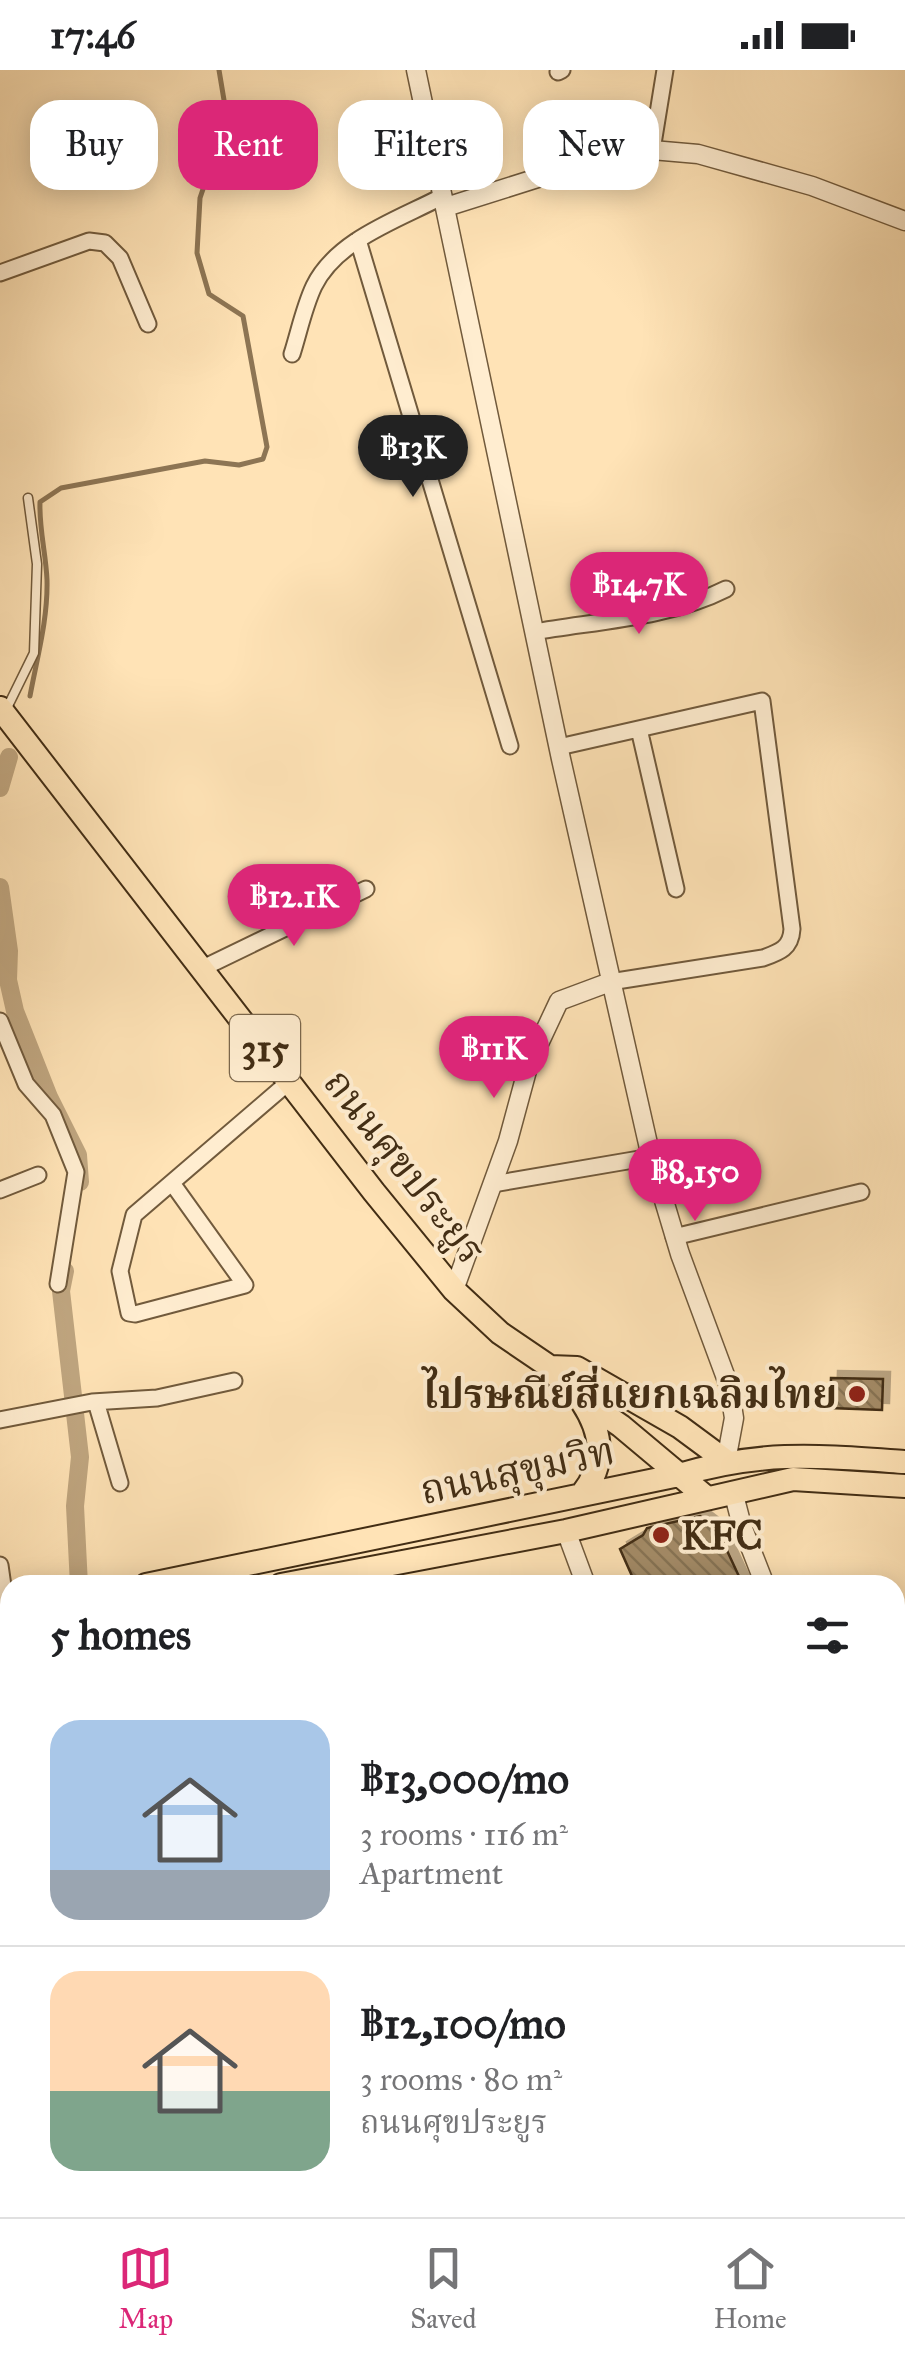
<!DOCTYPE html>
<meta charset="utf-8">
<style>
body{margin:0;font-family:"IM FELL Great Primer","Noto Serif Thai",serif;background:#f6f6f6;color:#202124;height:100vh;display:flex;flex-direction:column;font-size:38px;white-space:nowrap}
*{box-sizing:border-box;margin:0}
p{font-size:32px;color:#757577}
.icon{flex:none;width:55px;height:55px;fill:none;stroke:currentColor;stroke-width:2;stroke-linecap:round;stroke-linejoin:round}
.map{position:relative;flex:1;overflow:hidden}
.details{position:absolute;left:0px;top:1505px;width:905px;height:642px;display:flex;flex-direction:column;background:#fff;border-radius:30px 30px 0 0;box-shadow:0 5px 25px #0003}
.details>*{flex:none}
.top-card{position:absolute;left:30px;top:30px;width:845px;height:90px;display:flex;gap:20px}
.price{position:absolute;translate:-50% -85px;padding:0 22px;border-radius:35px;background:#db2777;color:#fff;font-size:32px;line-height:65px;filter:drop-shadow(0 2px 5px #0008)}
.price::after{content:'';position:absolute;left:50%;top:60px;width:30px;height:22px;margin-left:-15px;background:inherit;clip-path:polygon(0 0,100% 0,50% 100%)}
.price.current{background:#222;color:#fff}
ul{padding:0;list-style:none}
li{display:flex;align-items:center;gap:30px;height:250px;padding:0 50px}
li+li{border-top:2px solid #e0e0e0}
li span{display:grid;place-items:center;flex:none;width:280px;height:200px;border-radius:30px;color:#555}
li>.icon{margin-inline-start:auto}
span .icon{width:120px;height:120px;fill:#fffc;stroke-width:1}
li b{font-size:42px}
h2{display:flex;justify-content:space-between;align-items:center;height:120px;padding:0 50px;font-size:42px}
.tag{padding:0 35px;border-radius:30px;background:#fff;box-shadow:0 5px 25px #0003;font-size:35px;line-height:90px}
.tag.current{background:#db2777;color:#fff}
.status{display:flex;justify-content:space-between;align-items:center;height:70px;padding:0 50px;background:#fff;direction:ltr}
.status svg{height:28px;fill:currentColor}
.tab-bar{display:flex;justify-content:space-around;align-items:center;height:140px;border-top:2px solid #e0e0e0;background:#fff;font-size:28px;color:#757577}
.tab-bar a{display:grid;justify-items:center;gap:5px}
.tab-bar .current{color:#db2777}
.map>svg:first-child{display:block}
.lines{fill:none;stroke-linecap:round;stroke-linejoin:round}
.stream{stroke:#8d7554;stroke-width:5}
.canal{stroke:#bfa57f;stroke-width:18}
.building{fill:url(#building-back-hatch);stroke:#422d14;stroke-width:2.5;filter:url(#shadow)}
.service-casing{stroke:#715a3c;stroke-width:11}
.minor-casing{stroke:#715a3c;stroke-width:19}
.tertiary-casing{stroke:#715a3c;stroke-width:21}
.primary-casing{stroke:#422d14;stroke-width:26}
.service{stroke:#ffedd0;stroke-width:8}
.minor{stroke:#ffedd0;stroke-width:15}
.tertiary{stroke:#ffedd0;stroke-width:18}
.primary{stroke:#ffe3b6;stroke-width:22}
.poi-dot{fill:#8f2418;stroke:#ffedd0;stroke-width:4}
.labels{text-anchor:middle;stroke-width:8;stroke-linejoin:round;paint-order:stroke}
.shield{fill:#ffedd0;stroke:#7b674c;stroke-width:2.5}
.shield-label{font-size:38px;font-weight:bold;fill:#422d14}
.street-label{font-size:40px;fill:#422d14;stroke:#ffedd0}
.poi-label{font-size:40px;font-weight:bold;fill:#422d14;stroke:#ffedd0;text-anchor:end}
</style>
<div class="status"><b>17:46</b><svg viewBox="0 0 49 12"><path d="M0 12V9h3v3zM5 12V6h3v6zM10 12V3h3v9zM15 12V0h3v12zM26 1h20v11H26zM47 4h2v5h-2z"/></svg></div>
<div class="map">
<svg width="905" height="2147" viewBox="0 0 905 2147">
<defs>
<pattern id="building-back-hatch" width="6" height="6" patternUnits="userSpaceOnUse" patternTransform="scale(2.5)"><rect width="6" height="6" fill="#a48c68"/><path d="M-1 5l2 2M0 0l6 6M5-1l2 2" fill="none" stroke="#877354"/></pattern>
<filter id="shadow"><feDropShadow dx="7" dy="-7" stdDeviation="0" flood-color="#0004"/></filter>
</defs>
<rect width="100%" height="100%" fill="#ffe3b6"/>
<filter id="stains"><feTurbulence type="fractalNoise" baseFrequency=".002" numOctaves="4"/><feColorMatrix values="0 0 0 0 .2 0 0 0 0 .09 0 0 0 0 .02 0 0 0 .5 -.17"/></filter>
<radialGradient id="worn" r=".72"><stop offset=".6" stop-color="#630" stop-opacity="0"/><stop offset="1" stop-color="#630" stop-opacity=".3"/></radialGradient>
<g class="lines">
<path class="stream" d="M 30,626 C 37,588 48,549 47,510 C 46,484 39,459 40,432 L 61,418 L 205,391 L 239,395 L 263,389 L 267,377 L 243,246 L 209,224 L 197,183 L 200,128 L 227,48 L 219,0"/>
<path class="canal" d="M 0,718 L 9,687
M 0,817 L 9,881 L 8,910 L 15,941 L 49,1027 L 78,1085 L 80,1112
M 65,1201 L 61,1221 L 80,1387 L 75,1436 L 79,1515
M 242,2138 L 242,2147"/>
</g>
<path class="building" d="M 831,1308 L 883,1309 L 882,1340 L 830,1338 Z
M 700,1446 L 717,1459 L 743,1515 L 636,1515 L 620,1479 L 643,1465 L 647,1458 Z"/>
<g class="lines">
<defs>
<path id="service" d="M 6,640 L 34,583 L 37,494 L 28,428
M 352,2147 L 376,2138"/>
<path id="minor" d="M 558,2 L 562,0
M 652,80 L 665,0
M 358,170 L 510,676
M 0,203 L 89,171 L 105,173 L 120,188 L 148,254
M 292,284 C 299,262 304,237 314,216 C 337,169 400,149 443,126
M 534,562 C 596,551 669,548 726,519
M 639,659 L 676,819
M 559,677 L 762,631 L 792,859 C 791,878 780,882 763,888 L 610,912
M 203,898 L 366,819
M 0,951 L 26,1014 L 53,1045 L 76,1102 L 58,1214
M 172,1113 L 245,1215 L 135,1244 L 129,1243 L 120,1201 L 134,1145 L 290,1011
M 493,1114 L 651,1087
M 0,1120 L 38,1105
M 674,1167 L 861,1122
M 96,1332 L 120,1413
M 0,1350 L 92,1332 L 157,1328 L 234,1311
M 0,1495 L 7,1544
M 0,1934 L 10,1938
M 0,2057 L 10,2057
M 672,2138 L 676,2144"/>
<path id="tertiary" d="M 416,0 L 561,689 L 651,1087 L 680,1184 L 729,1316 L 734,1348 L 726,1391
M 446,137 L 585,93 L 652,80 L 698,84 L 812,116 L 905,151
M 454,1220 L 508,1071 L 528,997 L 559,931 L 610,912
M 733,1421 L 742,1456 L 765,1515
M 566,1461 L 586,1515
M 895,1715 L 905,1728
M 490,2138 L 492,2147"/>
<path id="primary" d="M 0,638 L 374,1122 L 454,1220 L 500,1263 L 550,1297 L 566,1318 L 621,1356 L 707,1428
M 550,1297 L 577,1298 L 680,1357 L 726,1391
M 582,1332 C 603,1364 606,1394 582,1424
M 146,1515 L 679,1405 C 763,1380 819,1386 905,1392
M 281,1515 L 566,1461 L 793,1409 L 905,1416
M 0,1545 L 10,1543
M 0,1570 L 10,1569"/>
</defs>
<use href="#service" class="service-casing"/>
<use href="#minor" class="minor-casing"/>
<use href="#tertiary" class="tertiary-casing"/>
<use href="#primary" class="primary-casing"/>
<use href="#service" class="service"/>
<use href="#minor" class="minor"/>
<use href="#tertiary" class="tertiary"/>
<use href="#primary" class="primary"/>
</g>
<g class="poi-dot">
<circle cx="857" cy="1324" r="10"/>
<circle cx="661" cy="1465" r="10"/>
</g>
<g class="labels">
<rect class="shield" x="230" y="945" width="70" height="66" rx="8"/>
<g class="shield-label">
<text x="265" y="991">315</text>
</g>
<g class="street-label">
<text transform="translate(405 1096) rotate(52)" y="14">ถนนศุขประยูร</text>
<text transform="translate(517 1400) rotate(-12)" y="14">ถนนสุขุมวิท</text>
</g>
<g class="poi-label">
<text x="837" y="1338">ไปรษณีย์สี่แยกเฉลิมไทย</text>
<text x="681" y="1479" text-anchor="start">KFC</text>
</g>
</g>
<rect width="100%" height="100%" filter="url(#stains)"/>
<rect width="100%" height="100%" fill="url(#worn)"/>
</svg>
<b class="price current" style="left:413px;top:430px">฿13K</b>
<b class="price" style="left:639px;top:567px">฿14.7K</b>
<b class="price" style="left:294px;top:879px">฿12.1K</b>
<b class="price" style="left:494px;top:1031px">฿11K</b>
<b class="price" style="left:695px;top:1154px">฿8,150</b>
<div class="top-card">
<a class="tag">Buy</a>
<a class="tag current">Rent</a>
<a class="tag">Filters</a>
<a class="tag">New</a>
</div>
<section class="details">
<h2>5 homes<svg class="icon" aria-label="filters" viewBox="0 0 24 24"><path d="M4 7h16M4 17h16"/><circle cx="9" cy="7" r="2"/><circle cx="15" cy="17" r="2"/></svg></h2>
<ul>
<li><span style="background:linear-gradient(#a9c7e8 75%,#9aa5b1 0)"><svg class="icon" aria-label="home" viewBox="0 0 24 24"><path d="M3 11l9-7 9 7M6 9v11h12V9"/></svg></span><div><b>฿13,000/mo</b><p>3 rooms · 116 m²</p><p>Apartment</p></div></li>
<li><span style="background:linear-gradient(#ffd9b3 60%,#7fa58c 0)"><svg class="icon" aria-label="home" viewBox="0 0 24 24"><path d="M3 11l9-7 9 7M6 9v11h12V9"/></svg></span><div><b>฿12,100/mo</b><p>3 rooms · 80 m²</p><p>ถนนศุขประยูร</p></div></li>
</ul>
</section>
</div>
<nav class="tab-bar">
<a class="current"><svg class="icon" aria-label="map" viewBox="0 0 24 24"><path d="M3 6l6-2 6 2 6-2v14l-6 2-6-2-6 2zM9 4v14M15 6v14"/></svg>Map</a>
<a><svg class="icon" aria-label="saved" viewBox="0 0 24 24"><path d="M7 4h10v16l-5-4-5 4z"/></svg>Saved</a>
<a><svg class="icon" aria-label="home" viewBox="0 0 24 24"><path d="M3 11l9-7 9 7M6 9v11h12V9"/></svg>Home</a>
</nav>
